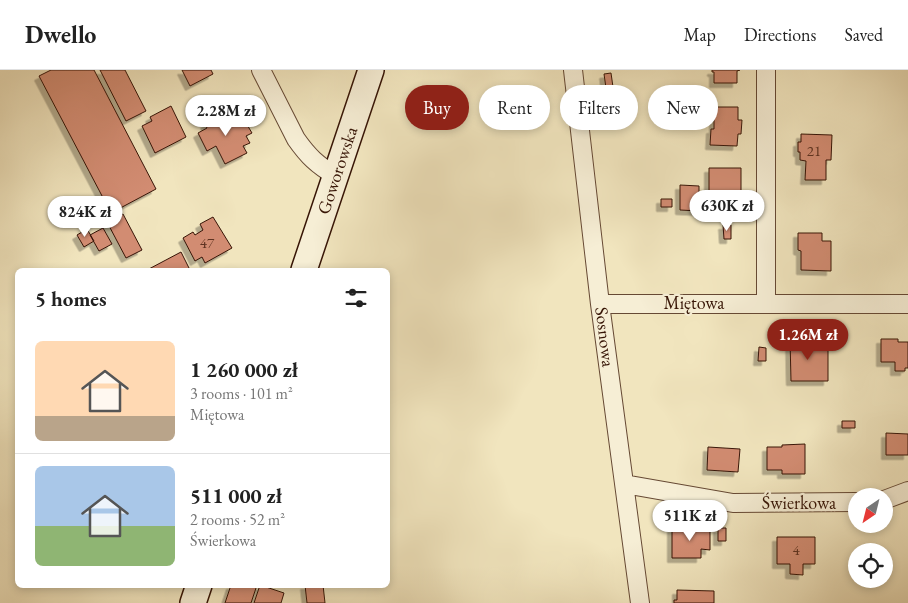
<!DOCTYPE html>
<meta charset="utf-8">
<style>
body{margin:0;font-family:"EB Garamond",serif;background:#f6f6f6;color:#222;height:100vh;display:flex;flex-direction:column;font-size:19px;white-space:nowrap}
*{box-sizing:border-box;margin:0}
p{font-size:16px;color:#767676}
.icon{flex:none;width:28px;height:28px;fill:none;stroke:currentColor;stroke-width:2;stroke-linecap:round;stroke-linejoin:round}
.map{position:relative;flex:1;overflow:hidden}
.details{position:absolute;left:15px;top:198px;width:375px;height:320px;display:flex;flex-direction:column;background:#fff;border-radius:8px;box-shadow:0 2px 8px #0003}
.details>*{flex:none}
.guide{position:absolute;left:405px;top:15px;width:428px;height:45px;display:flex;gap:10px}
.needle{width:32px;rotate:215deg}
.fabs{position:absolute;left:848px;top:418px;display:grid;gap:10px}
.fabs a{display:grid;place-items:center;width:45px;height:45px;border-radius:50%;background:#fff;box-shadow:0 2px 8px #0003;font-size:25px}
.price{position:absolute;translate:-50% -42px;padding:0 11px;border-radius:18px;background:#fff;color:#222;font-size:16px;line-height:32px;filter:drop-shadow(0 1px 2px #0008)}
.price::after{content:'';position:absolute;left:50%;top:30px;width:15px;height:11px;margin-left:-8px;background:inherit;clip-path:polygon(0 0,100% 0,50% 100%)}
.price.active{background:#8f2418;color:#fff}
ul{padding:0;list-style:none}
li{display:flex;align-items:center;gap:15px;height:125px;padding:0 20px}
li+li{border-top:1px solid #e0e0e0}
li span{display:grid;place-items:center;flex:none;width:140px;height:100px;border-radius:8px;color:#555}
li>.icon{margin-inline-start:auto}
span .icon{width:60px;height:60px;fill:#fffc;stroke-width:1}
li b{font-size:21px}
h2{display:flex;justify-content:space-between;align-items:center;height:60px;padding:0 20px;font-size:21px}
.tag{padding:0 18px;border-radius:22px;background:#fff;box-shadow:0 2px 8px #0003;font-size:18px;line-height:45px}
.tag.active{background:#8f2418;color:#fff}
header{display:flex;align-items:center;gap:30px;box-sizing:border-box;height:70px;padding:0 25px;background:#fff;border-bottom:1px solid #e0e0e0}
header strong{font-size:24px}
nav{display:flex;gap:28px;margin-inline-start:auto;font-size:18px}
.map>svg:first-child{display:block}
.building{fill:#d28c72;stroke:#371506;filter:url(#shadow)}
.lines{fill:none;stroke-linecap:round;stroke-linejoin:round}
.street-casing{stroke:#664934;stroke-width:20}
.secondary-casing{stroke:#371506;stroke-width:28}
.street{stroke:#f6eed5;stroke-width:18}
.secondary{stroke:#f6eed5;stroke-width:25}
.labels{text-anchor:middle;stroke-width:4.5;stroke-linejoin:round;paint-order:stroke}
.number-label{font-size:15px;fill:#5e3321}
.street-label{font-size:18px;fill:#371506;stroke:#f6eed5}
</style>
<header>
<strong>Dwello</strong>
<nav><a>Map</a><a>Directions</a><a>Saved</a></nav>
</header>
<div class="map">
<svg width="908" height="533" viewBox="0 0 908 533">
<defs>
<filter id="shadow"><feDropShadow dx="-4.5" dy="4.5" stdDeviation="0" flood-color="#0004"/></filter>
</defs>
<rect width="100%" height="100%" fill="#f1e5be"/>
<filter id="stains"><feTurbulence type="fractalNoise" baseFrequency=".004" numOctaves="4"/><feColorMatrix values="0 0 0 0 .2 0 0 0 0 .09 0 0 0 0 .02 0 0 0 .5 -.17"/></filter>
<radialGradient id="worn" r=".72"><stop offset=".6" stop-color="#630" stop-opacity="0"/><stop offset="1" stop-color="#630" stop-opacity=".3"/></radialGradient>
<path class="building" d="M 51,0 L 94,0 L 156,119 L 111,143 L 39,6 Z
M 100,0 L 125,0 L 146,41 L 126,51 Z
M 182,0 L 211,0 L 213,4 L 190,16 Z
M 712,0 L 740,0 L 737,1 L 737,13 L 714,13 L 714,2 L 712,2 Z
M 611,3 L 613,17 L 606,18 L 604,4 Z
M 672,23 L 688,23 L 688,31 L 672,31 Z
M 171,36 L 186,67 L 155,83 L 142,56 L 152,51 L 150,47 Z
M 714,37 L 738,37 L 738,50 L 742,50 L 741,64 L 738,64 L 737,76 L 710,75 L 711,59 L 714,59 Z
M 226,43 L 230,51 L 237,47 L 241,55 L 246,53 L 252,63 L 246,66 L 250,73 L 243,76 L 247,83 L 225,94 L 216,76 L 207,81 L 198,63 L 207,58 L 205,54 Z
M 801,64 L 832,65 L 831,90 L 826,90 L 826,110 L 805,110 L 806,91 L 800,90 L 800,82 L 798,82 L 798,72 L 801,72 Z
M 709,98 L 741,98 L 741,128 L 709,128 Z
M 680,115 L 699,116 L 699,141 L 680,140 Z
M 661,129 L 672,129 L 672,137 L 661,137 Z
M 123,144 L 142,180 L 126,188 L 107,152 Z
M 213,147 L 232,178 L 205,193 L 202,187 L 195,191 L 183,168 L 193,162 L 195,165 L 203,160 L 200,154 Z
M 723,155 L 731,155 L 731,169 L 724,169 Z
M 103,158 L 112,174 L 99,181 L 90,165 Z
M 87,159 L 94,171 L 84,177 L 77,165 Z
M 798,163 L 822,163 L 822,171 L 831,171 L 831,201 L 801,200 L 801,181 L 798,180 Z
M 181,182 L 190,200 L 147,200 Z
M 790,269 L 814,269 L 814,279 L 828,279 L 828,311 L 791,311 Z
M 881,269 L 898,269 L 898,272 L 908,272 L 908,298 L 905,298 L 905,301 L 895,301 L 895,292 L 881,292 Z
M 759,277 L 766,278 L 766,291 L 758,291 Z
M 842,351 L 855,351 L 855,358 L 842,358 Z
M 886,363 L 908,364 L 908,385 L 886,385 Z
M 805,374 L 805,404 L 782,404 L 782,400 L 767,400 L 767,377 L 782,377 L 782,375 Z
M 708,377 L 740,379 L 738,402 L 707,400 Z
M 694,456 L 710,456 L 710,480 L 701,479 L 701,488 L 672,488 L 672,458 L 694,458 Z
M 718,458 L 726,458 L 726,471 L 718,471 Z
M 777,467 L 815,467 L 815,494 L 803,494 L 803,505 L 790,504 L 790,494 L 777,494 Z
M 231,515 L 257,515 L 251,533 L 225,533 Z
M 260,515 L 284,523 L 281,533 L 254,533 Z
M 305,515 L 323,515 L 325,533 L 307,533 Z
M 677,520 L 714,521 L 714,533 L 674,533 L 674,530 L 677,530 Z"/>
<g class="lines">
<defs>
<path id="street" d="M 261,0 L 296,69 C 308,86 317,95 336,106
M 573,0 L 600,234 L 640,533
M 766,0 L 766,233
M 600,234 L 908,234
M 624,414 L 733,433 L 856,432
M 884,430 L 908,421"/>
<g id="secondary">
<path id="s1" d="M 304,200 L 371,0"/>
<path d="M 193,533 L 199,515"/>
</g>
</defs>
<use href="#street" class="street-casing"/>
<use href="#secondary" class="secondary-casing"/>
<use href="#street" class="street"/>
<use href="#secondary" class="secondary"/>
</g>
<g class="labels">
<g class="number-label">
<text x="814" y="86">21</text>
<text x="207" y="178">47</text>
<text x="796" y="485">4</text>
</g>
<g class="street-label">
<text dy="6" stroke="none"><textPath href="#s1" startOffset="105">Goworowska</textPath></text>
<text x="694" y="239">Miętowa</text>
<text transform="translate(605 267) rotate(83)" y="6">Sosnowa</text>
<text x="799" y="439">Świerkowa</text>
</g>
</g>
<rect width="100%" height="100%" filter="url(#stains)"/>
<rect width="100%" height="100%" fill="url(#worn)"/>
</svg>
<div class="fabs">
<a><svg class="needle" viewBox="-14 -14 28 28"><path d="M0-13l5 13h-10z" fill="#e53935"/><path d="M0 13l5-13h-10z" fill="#767676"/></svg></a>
<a><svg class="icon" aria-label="locate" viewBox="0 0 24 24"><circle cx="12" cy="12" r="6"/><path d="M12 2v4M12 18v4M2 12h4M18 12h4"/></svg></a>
</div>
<b class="price" style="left:226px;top:67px">2.28M zł</b>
<b class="price" style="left:727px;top:162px">630K zł</b>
<b class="price" style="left:85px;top:168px">824K zł</b>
<b class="price active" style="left:808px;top:291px">1.26M zł</b>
<b class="price" style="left:690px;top:472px">511K zł</b>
<div class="guide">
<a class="tag active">Buy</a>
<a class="tag">Rent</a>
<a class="tag">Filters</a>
<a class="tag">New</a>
</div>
<section class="details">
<h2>5 homes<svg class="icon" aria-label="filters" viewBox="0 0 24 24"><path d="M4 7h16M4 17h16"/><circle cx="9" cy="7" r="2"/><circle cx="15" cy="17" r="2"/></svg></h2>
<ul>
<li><span style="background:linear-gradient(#ffd9b3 75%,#b9a48a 0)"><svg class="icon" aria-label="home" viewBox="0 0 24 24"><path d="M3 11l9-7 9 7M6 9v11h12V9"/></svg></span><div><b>1 260 000 zł</b><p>3 rooms · 101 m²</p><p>Miętowa</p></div></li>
<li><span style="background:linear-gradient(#a9c7e8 60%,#8fb573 0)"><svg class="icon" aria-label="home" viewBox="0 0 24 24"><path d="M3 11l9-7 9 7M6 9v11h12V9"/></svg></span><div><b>511 000 zł</b><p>2 rooms · 52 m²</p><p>Świerkowa</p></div></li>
</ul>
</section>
</div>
